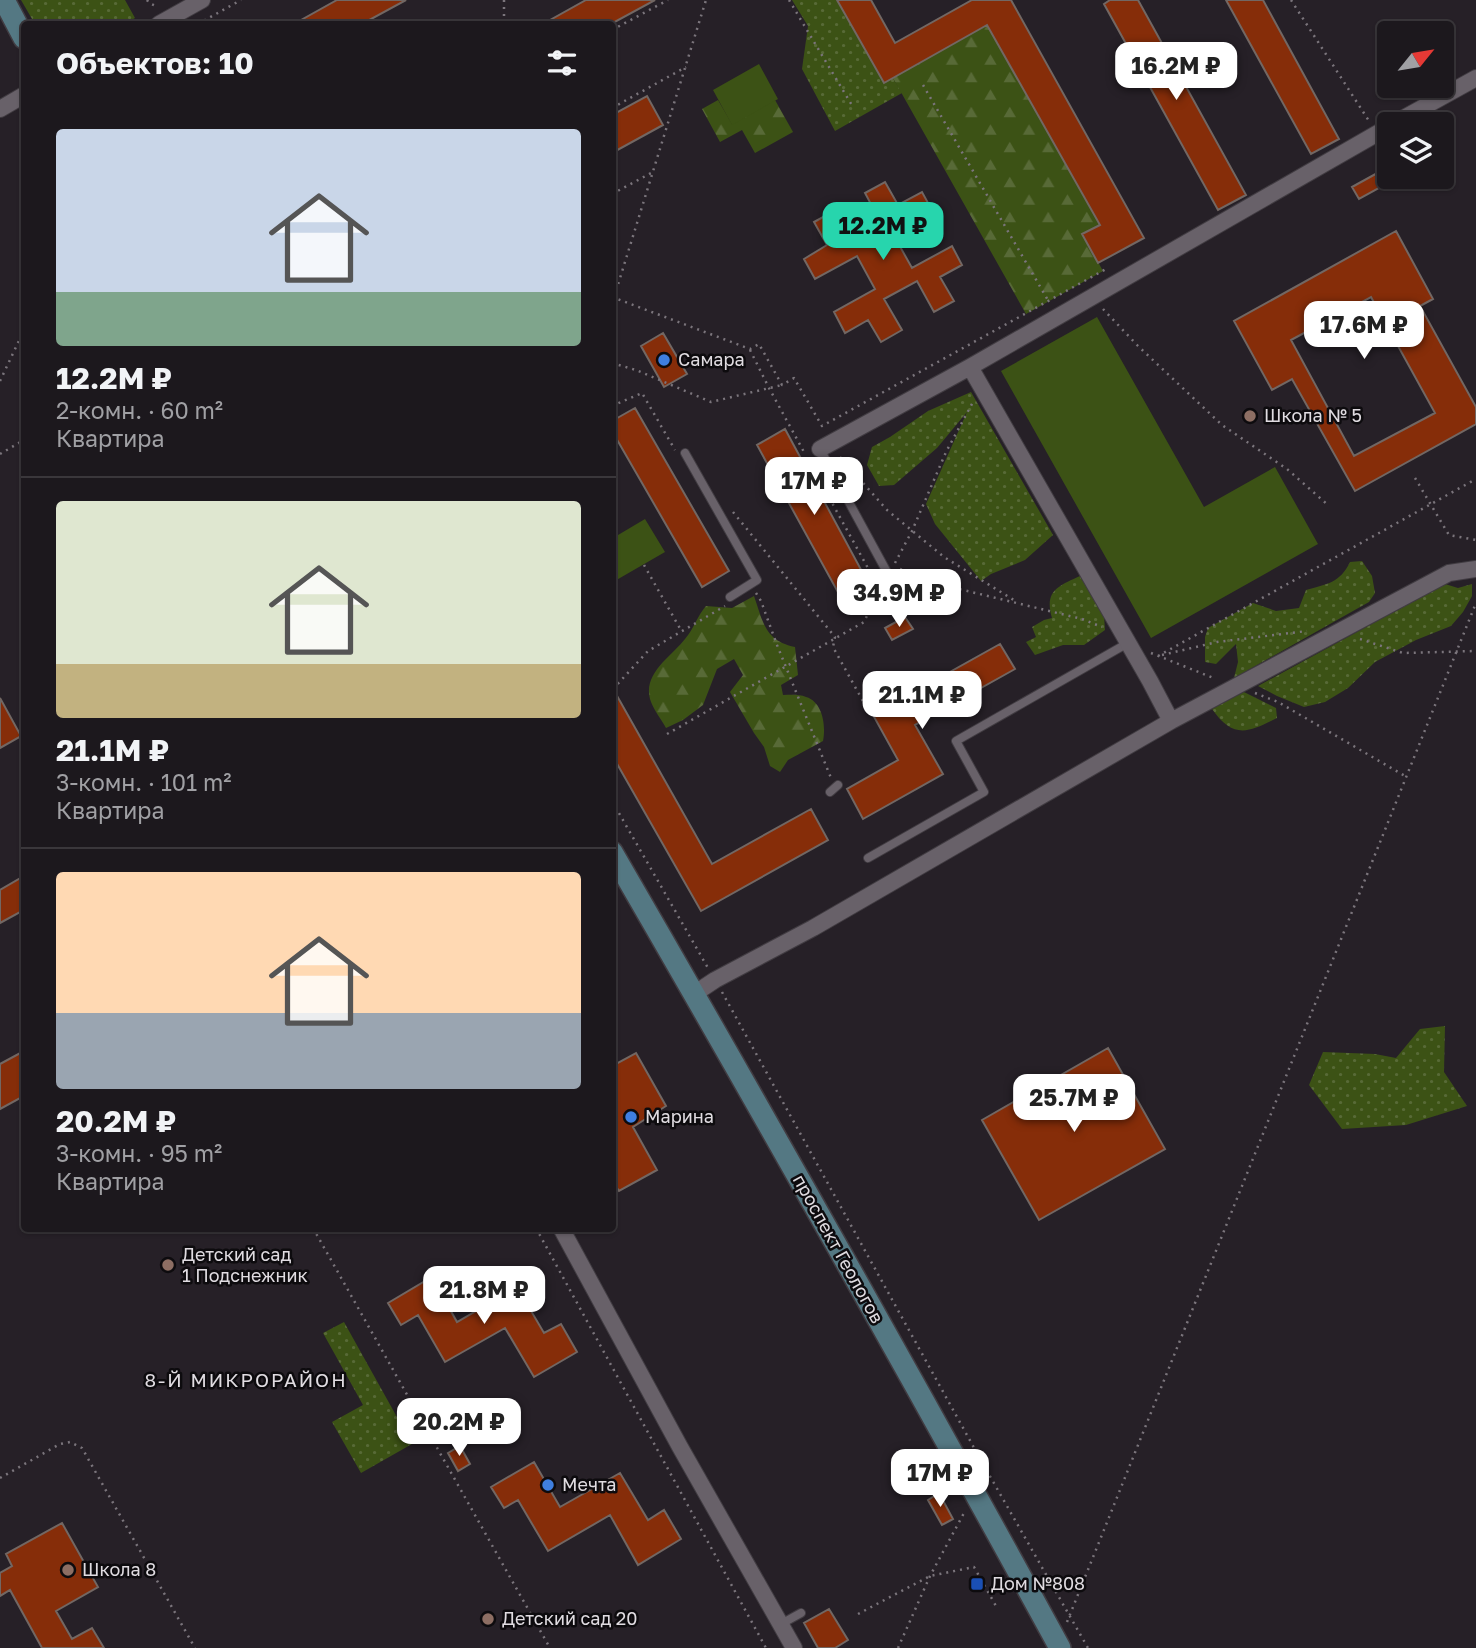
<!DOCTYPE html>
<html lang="ru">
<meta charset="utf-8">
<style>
body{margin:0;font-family:"Golos Text",sans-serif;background:#29252a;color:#f1f3f6;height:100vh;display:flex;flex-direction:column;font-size:26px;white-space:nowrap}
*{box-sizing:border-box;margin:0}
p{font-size:23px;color:#a0a0a4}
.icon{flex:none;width:38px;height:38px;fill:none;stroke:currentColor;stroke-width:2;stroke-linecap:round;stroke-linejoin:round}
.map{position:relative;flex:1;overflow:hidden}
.sheet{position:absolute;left:21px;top:21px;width:595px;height:1211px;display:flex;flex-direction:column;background:#1c181d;border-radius:7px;box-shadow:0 2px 5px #0004,0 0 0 2px #3a373b}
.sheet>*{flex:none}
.needle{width:46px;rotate:60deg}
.tools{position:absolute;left:1377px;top:21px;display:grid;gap:14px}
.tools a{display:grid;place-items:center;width:77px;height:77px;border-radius:7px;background:#1c181d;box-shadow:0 2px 5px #0004,0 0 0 2px #3a373b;font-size:35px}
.price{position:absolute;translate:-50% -60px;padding:0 16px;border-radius:14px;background:#fff;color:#222;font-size:23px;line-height:46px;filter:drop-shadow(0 2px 4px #0008)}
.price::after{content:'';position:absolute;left:50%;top:42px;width:21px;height:16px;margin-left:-10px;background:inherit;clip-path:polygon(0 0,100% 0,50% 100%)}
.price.on{background:#27d5ad;color:#111}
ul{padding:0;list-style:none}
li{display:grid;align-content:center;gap:14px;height:371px;padding:0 35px}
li+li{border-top:2px solid #3a373b}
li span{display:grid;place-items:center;height:217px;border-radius:7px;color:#555}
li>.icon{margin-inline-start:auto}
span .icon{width:126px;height:126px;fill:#fffc;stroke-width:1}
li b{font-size:30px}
h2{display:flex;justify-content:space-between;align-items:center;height:84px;padding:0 35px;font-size:30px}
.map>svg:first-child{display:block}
.grass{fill:url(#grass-dots)}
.forest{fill:url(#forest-firs)}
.pitch{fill:#3c5215}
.building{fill:#862d09;stroke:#726763;stroke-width:2;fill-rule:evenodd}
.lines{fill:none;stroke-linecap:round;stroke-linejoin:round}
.lane-casing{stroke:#413c42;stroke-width:10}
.street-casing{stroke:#413c42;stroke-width:18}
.secondary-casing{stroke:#413c42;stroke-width:24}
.path{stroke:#7b757c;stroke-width:2.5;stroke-dasharray:2 5;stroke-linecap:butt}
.lane{stroke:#686169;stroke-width:8}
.street{stroke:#686169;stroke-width:16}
.secondary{stroke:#547883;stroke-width:21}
.shop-dot{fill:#3f7fe0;stroke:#0d0b0e;stroke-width:2.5}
.education-dot{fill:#8d6e63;stroke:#0d0b0e;stroke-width:2.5}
.transit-dot{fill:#1a4fb4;stroke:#0d0b0e;stroke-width:2.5}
.labels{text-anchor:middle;stroke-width:5;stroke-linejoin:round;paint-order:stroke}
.poi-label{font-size:18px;fill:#e0dce1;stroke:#0d0b0e;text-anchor:start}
.street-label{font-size:18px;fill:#e0dce1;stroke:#0d0b0e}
.neighbourhood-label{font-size:19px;letter-spacing:2px;fill:#e0dce1;stroke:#0d0b0e}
</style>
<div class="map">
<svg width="1476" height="1648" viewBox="0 0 1476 1648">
<defs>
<pattern id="grass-dots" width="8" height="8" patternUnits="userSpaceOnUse" patternTransform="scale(1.75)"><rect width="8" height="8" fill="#3c5215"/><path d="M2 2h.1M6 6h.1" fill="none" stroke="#586a37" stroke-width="1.8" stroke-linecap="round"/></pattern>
<pattern id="forest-firs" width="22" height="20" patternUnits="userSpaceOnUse" patternTransform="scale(1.75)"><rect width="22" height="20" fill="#3c5215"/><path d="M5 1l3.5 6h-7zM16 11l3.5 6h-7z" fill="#586a37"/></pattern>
</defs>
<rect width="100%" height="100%" fill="#262027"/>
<path class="grass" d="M 21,0 L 125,0 L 135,18 L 124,24 L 35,24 Z
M 792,0 L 837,0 L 884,83 L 893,78 L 902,93 L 835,131 L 802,69 L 808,26 Z
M 971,392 L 1053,535 L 1025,560 L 991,574 L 981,581 L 935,524 L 926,504 L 967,412 L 937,448 L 894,485 L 879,486 L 867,465 L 872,447 L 890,437 L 928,411 Z
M 1362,561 L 1372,576 L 1375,593 L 1369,602 L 1234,678 L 1238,662 L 1236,644 L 1216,664 L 1205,662 L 1205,637 L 1208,628 L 1253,603 L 1276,611 L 1299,608 L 1306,590 C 1327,584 1340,583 1350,562 Z
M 1080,576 L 1104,616 L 1105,630 L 1084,645 L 1063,645 L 1035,655 L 1026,642 L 1036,637 L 1032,627 L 1044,620 L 1052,618 C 1044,591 1058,586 1080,576 Z
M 1445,584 L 1458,588 L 1472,584 L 1472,596 L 1463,612 L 1451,626 L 1416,640 L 1375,662 L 1348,688 L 1325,702 L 1304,707 L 1277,696 L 1258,686 Z
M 1244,692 L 1276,708 L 1277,718 C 1248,733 1233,739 1212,709 Z
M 1445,1026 L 1444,1072 L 1467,1106 L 1406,1125 L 1342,1129 L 1309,1085 L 1323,1052 L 1375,1054 L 1396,1058 L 1420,1029 Z
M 344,1322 L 412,1444 L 361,1473 L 332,1422 L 363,1405 L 323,1333 Z"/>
<path class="forest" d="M 987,25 L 1100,225 L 1083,235 L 1103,271 L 1026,314 L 893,78 Z
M 718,100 L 732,124 L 775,100 L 793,132 L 755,153 L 742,130 L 720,142 L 702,109 Z
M 754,596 C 763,622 765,641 795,647 L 798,675 L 781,685 L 783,695 C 790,695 799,694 806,697 C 823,702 826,726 823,741 L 788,760 L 780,772 L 770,766 L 764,747 L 754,733 L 730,692 L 743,675 L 734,659 L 717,669 L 703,705 L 683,720 L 666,728 C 661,719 653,709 650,699 C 643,673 672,656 685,639 C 694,629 697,616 706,606 L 732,608 Z"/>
<path class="pitch" d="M 759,64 L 778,99 L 732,125 L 713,90 Z
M 1097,317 L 1204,507 L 1275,467 L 1318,544 L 1151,638 L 1001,371 Z
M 645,519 L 665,552 L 613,582 L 613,538 Z"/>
<path class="building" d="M 337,0 L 406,0 L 362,24 L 294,24 Z
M 586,0 L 655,0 L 611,24 L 543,24 Z
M 837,0 L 871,0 L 895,43 L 972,0 L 1011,0 L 1144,238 L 1098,263 L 1082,234 L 1100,225 L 987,25 L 884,83 Z
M 1110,0 L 1138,0 L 1246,195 L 1218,210 L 1104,4 Z
M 1226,0 L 1263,0 L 1339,139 L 1311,154 Z
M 647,96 L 663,125 L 612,153 L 612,115 Z
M 1390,166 L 1390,182 L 1359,199 L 1352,187 Z
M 885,182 L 898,205 L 922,192 L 933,212 L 893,234 L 912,268 L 952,246 L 962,265 L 940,277 L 954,301 L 934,312 L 917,281 L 884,299 L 902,330 L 881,342 L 868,320 L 845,333 L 834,312 L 875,289 L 857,256 L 815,279 L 804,259 L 827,245 L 814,222 L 834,211 L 850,240 L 881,223 L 865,193 Z
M 1396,231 L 1433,299 L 1420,306 L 1476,407 L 1476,424 L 1355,491 L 1292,379 L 1272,390 L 1234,321 ZM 1371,297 L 1435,413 L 1354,456 L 1291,340 Z
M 663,333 L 687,374 L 664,387 L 641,346 Z
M 635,408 L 729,571 L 702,587 L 612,431 L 612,421 Z
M 785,429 L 872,590 L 845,605 L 757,445 Z
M 905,617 L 913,629 L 892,640 L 885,628 Z
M 1000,644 L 1015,669 L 915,725 L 943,774 L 863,819 L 847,789 L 898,760 L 873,715 Z
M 612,687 L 712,864 L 811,809 L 828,840 L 701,911 L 612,755 Z
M 0,698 L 21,736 L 0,748 Z
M 24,876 L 24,910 L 0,923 L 0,890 Z
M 1108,1048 L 1165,1149 L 1039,1220 L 982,1120 Z
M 24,1051 L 24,1096 L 0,1109 L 0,1064 Z
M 636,1053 L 666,1106 L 633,1127 L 657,1170 L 619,1191 L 612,1180 L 612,1066 Z
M 432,1277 L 457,1322 L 517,1287 L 544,1333 L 561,1324 L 577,1352 L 534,1377 L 505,1328 L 445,1362 L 418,1315 L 401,1325 L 388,1303 Z
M 460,1446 L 470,1464 L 458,1471 L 448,1453 Z
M 534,1462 L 560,1507 L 620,1473 L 648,1520 L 664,1510 L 681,1539 L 638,1565 L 610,1515 L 548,1551 L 518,1500 L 504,1508 L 491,1487 Z
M 939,1493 L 953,1519 L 942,1525 L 928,1500 Z
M 62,1523 L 98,1587 L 56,1611 L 72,1639 L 92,1628 L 104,1648 L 42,1648 L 10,1590 L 0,1596 L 0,1573 L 12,1566 L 6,1554 Z
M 829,1609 L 848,1640 L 835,1648 L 818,1648 L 804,1623 Z"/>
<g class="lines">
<defs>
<path id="lane" d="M 820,449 L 900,596
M 685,453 L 757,580 L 730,597
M 830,792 L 838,785
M 868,858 L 984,792 L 956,741 L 1128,643
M 781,1624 L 801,1613"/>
<path id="street" d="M 159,24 L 202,0
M 0,109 L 24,95
M 1393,124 L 1476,78
M 970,367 L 1150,681 L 1171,721
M 820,449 L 970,367 L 1390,126
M 694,994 L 715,980 L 813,928 L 1171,721 L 1449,573 L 1476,569
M 561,1228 L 680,1447 L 794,1648"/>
<path id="secondary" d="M 4,0 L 24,38
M 612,852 C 765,1116 914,1381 1060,1648"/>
</defs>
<use href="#lane" class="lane-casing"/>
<use href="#street" class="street-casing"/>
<use href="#secondary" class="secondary-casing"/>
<path class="path" d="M 147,0 L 149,3 L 158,7
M 504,0 L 504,24
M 789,0 L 853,107
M 1291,0 L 1369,121
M 198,24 L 241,0
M 612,30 L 668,0
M 923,85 L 1049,302
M 612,108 L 686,67
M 612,194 L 653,172
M 612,297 L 750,349 L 759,344 L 782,385 L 794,378 L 822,426 L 1106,269
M 612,304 L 706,0
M 1103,309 L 1138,346 L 1222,425 L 1287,469 L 1328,505
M 750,350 L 769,388 L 804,452
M 612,363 L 636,370 L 711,402 L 782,385
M 0,381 L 24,330
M 612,406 L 642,393 L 675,450
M 0,454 L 24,440
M 840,457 L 887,510 L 944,557 L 1017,602
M 809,461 L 880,590
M 1415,478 L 1449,535 L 1476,540
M 733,512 L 835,637 L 833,647 L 869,712
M 895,563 L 912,531 L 946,452 L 973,402
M 644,565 L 682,632
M 900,569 L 951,587 L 1082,619 L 1102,627
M 756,593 L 761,601 L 777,645 L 831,778
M 1360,639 L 1403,653 L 1476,651
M 1151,653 L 1216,679
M 1162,655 L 1217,642 L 1307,631
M 1158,656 L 1476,479
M 613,689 L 648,651 L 725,606
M 1255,693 L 1278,702 L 1405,776
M 667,734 L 864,622 L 881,587
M 612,801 L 708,968
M 722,992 L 983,1464 L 1088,1648
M 313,1228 L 550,1648
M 536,1228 L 766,1648
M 0,1478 L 60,1444 L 70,1442 L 82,1448 L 195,1648
M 858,1614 L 930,1576 L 974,1567 L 996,1606
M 1067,1622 L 1476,603
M 898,1648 L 930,1576 L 964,1513"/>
<use href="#lane" class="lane"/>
<use href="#street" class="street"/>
<use href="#secondary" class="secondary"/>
</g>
<g class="shop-dot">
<circle cx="664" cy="360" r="7"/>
<circle cx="631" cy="1117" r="7"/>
<circle cx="548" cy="1485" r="7"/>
</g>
<g class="education-dot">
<circle cx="1250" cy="416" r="7"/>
<circle cx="168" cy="1265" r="7"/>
<circle cx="68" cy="1570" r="7"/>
<circle cx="488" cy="1619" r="7"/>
</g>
<rect class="transit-dot" x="970" y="1577" width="14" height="14" rx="3.5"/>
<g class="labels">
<g class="poi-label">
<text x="678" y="366">Самара</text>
<text x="1264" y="422">Школа № 5</text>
<text x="645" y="1123">Марина</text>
<text x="182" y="1261">Детский сад<tspan x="182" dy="21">1 Подснежник</tspan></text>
<text x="562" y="1491">Мечта</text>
<text x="82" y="1576">Школа 8</text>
<text x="991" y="1590">Дом №808</text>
<text x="502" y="1625">Детский сад 20</text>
</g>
<g class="street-label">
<text transform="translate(838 1249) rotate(61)" y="6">проспект Геологов</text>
</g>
<g class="neighbourhood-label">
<text x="246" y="1387">8-Й МИКРОРАЙОН</text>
</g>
</g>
</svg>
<div class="tools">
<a><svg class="needle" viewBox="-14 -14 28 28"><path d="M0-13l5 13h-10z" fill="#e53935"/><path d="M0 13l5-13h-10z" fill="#a0a0a4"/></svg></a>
<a><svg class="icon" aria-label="layers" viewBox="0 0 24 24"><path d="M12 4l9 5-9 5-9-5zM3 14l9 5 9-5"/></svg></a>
</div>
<b class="price" style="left:1176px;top:102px">16.2M ₽</b>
<b class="price on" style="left:883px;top:262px">12.2M ₽</b>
<b class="price" style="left:1364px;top:361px">17.6M ₽</b>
<b class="price" style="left:814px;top:517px">17M ₽</b>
<b class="price" style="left:899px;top:629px">34.9M ₽</b>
<b class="price" style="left:922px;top:731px">21.1M ₽</b>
<b class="price" style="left:1074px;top:1134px">25.7M ₽</b>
<b class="price" style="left:484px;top:1326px">21.8M ₽</b>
<b class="price" style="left:459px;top:1458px">20.2M ₽</b>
<b class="price" style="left:940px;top:1509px">17M ₽</b>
<section class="sheet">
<h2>Объектов: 10<svg class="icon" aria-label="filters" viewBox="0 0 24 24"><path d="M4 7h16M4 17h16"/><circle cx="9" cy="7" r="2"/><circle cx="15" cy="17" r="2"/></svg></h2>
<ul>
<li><span style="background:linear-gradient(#c9d6e8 75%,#7fa58c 0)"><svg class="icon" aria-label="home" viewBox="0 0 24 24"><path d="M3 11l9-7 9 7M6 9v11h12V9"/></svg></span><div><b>12.2M ₽</b><p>2-комн. · 60 m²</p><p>Квартира</p></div></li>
<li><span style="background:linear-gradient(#dfe7d0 75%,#c2b280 0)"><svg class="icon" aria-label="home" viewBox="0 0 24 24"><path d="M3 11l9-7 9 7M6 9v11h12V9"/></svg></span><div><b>21.1M ₽</b><p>3-комн. · 101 m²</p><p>Квартира</p></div></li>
<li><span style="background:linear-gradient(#ffd9b3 65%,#9aa5b1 0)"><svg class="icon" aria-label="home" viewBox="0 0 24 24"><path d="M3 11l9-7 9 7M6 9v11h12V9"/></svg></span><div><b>20.2M ₽</b><p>3-комн. · 95 m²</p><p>Квартира</p></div></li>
</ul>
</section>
</div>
